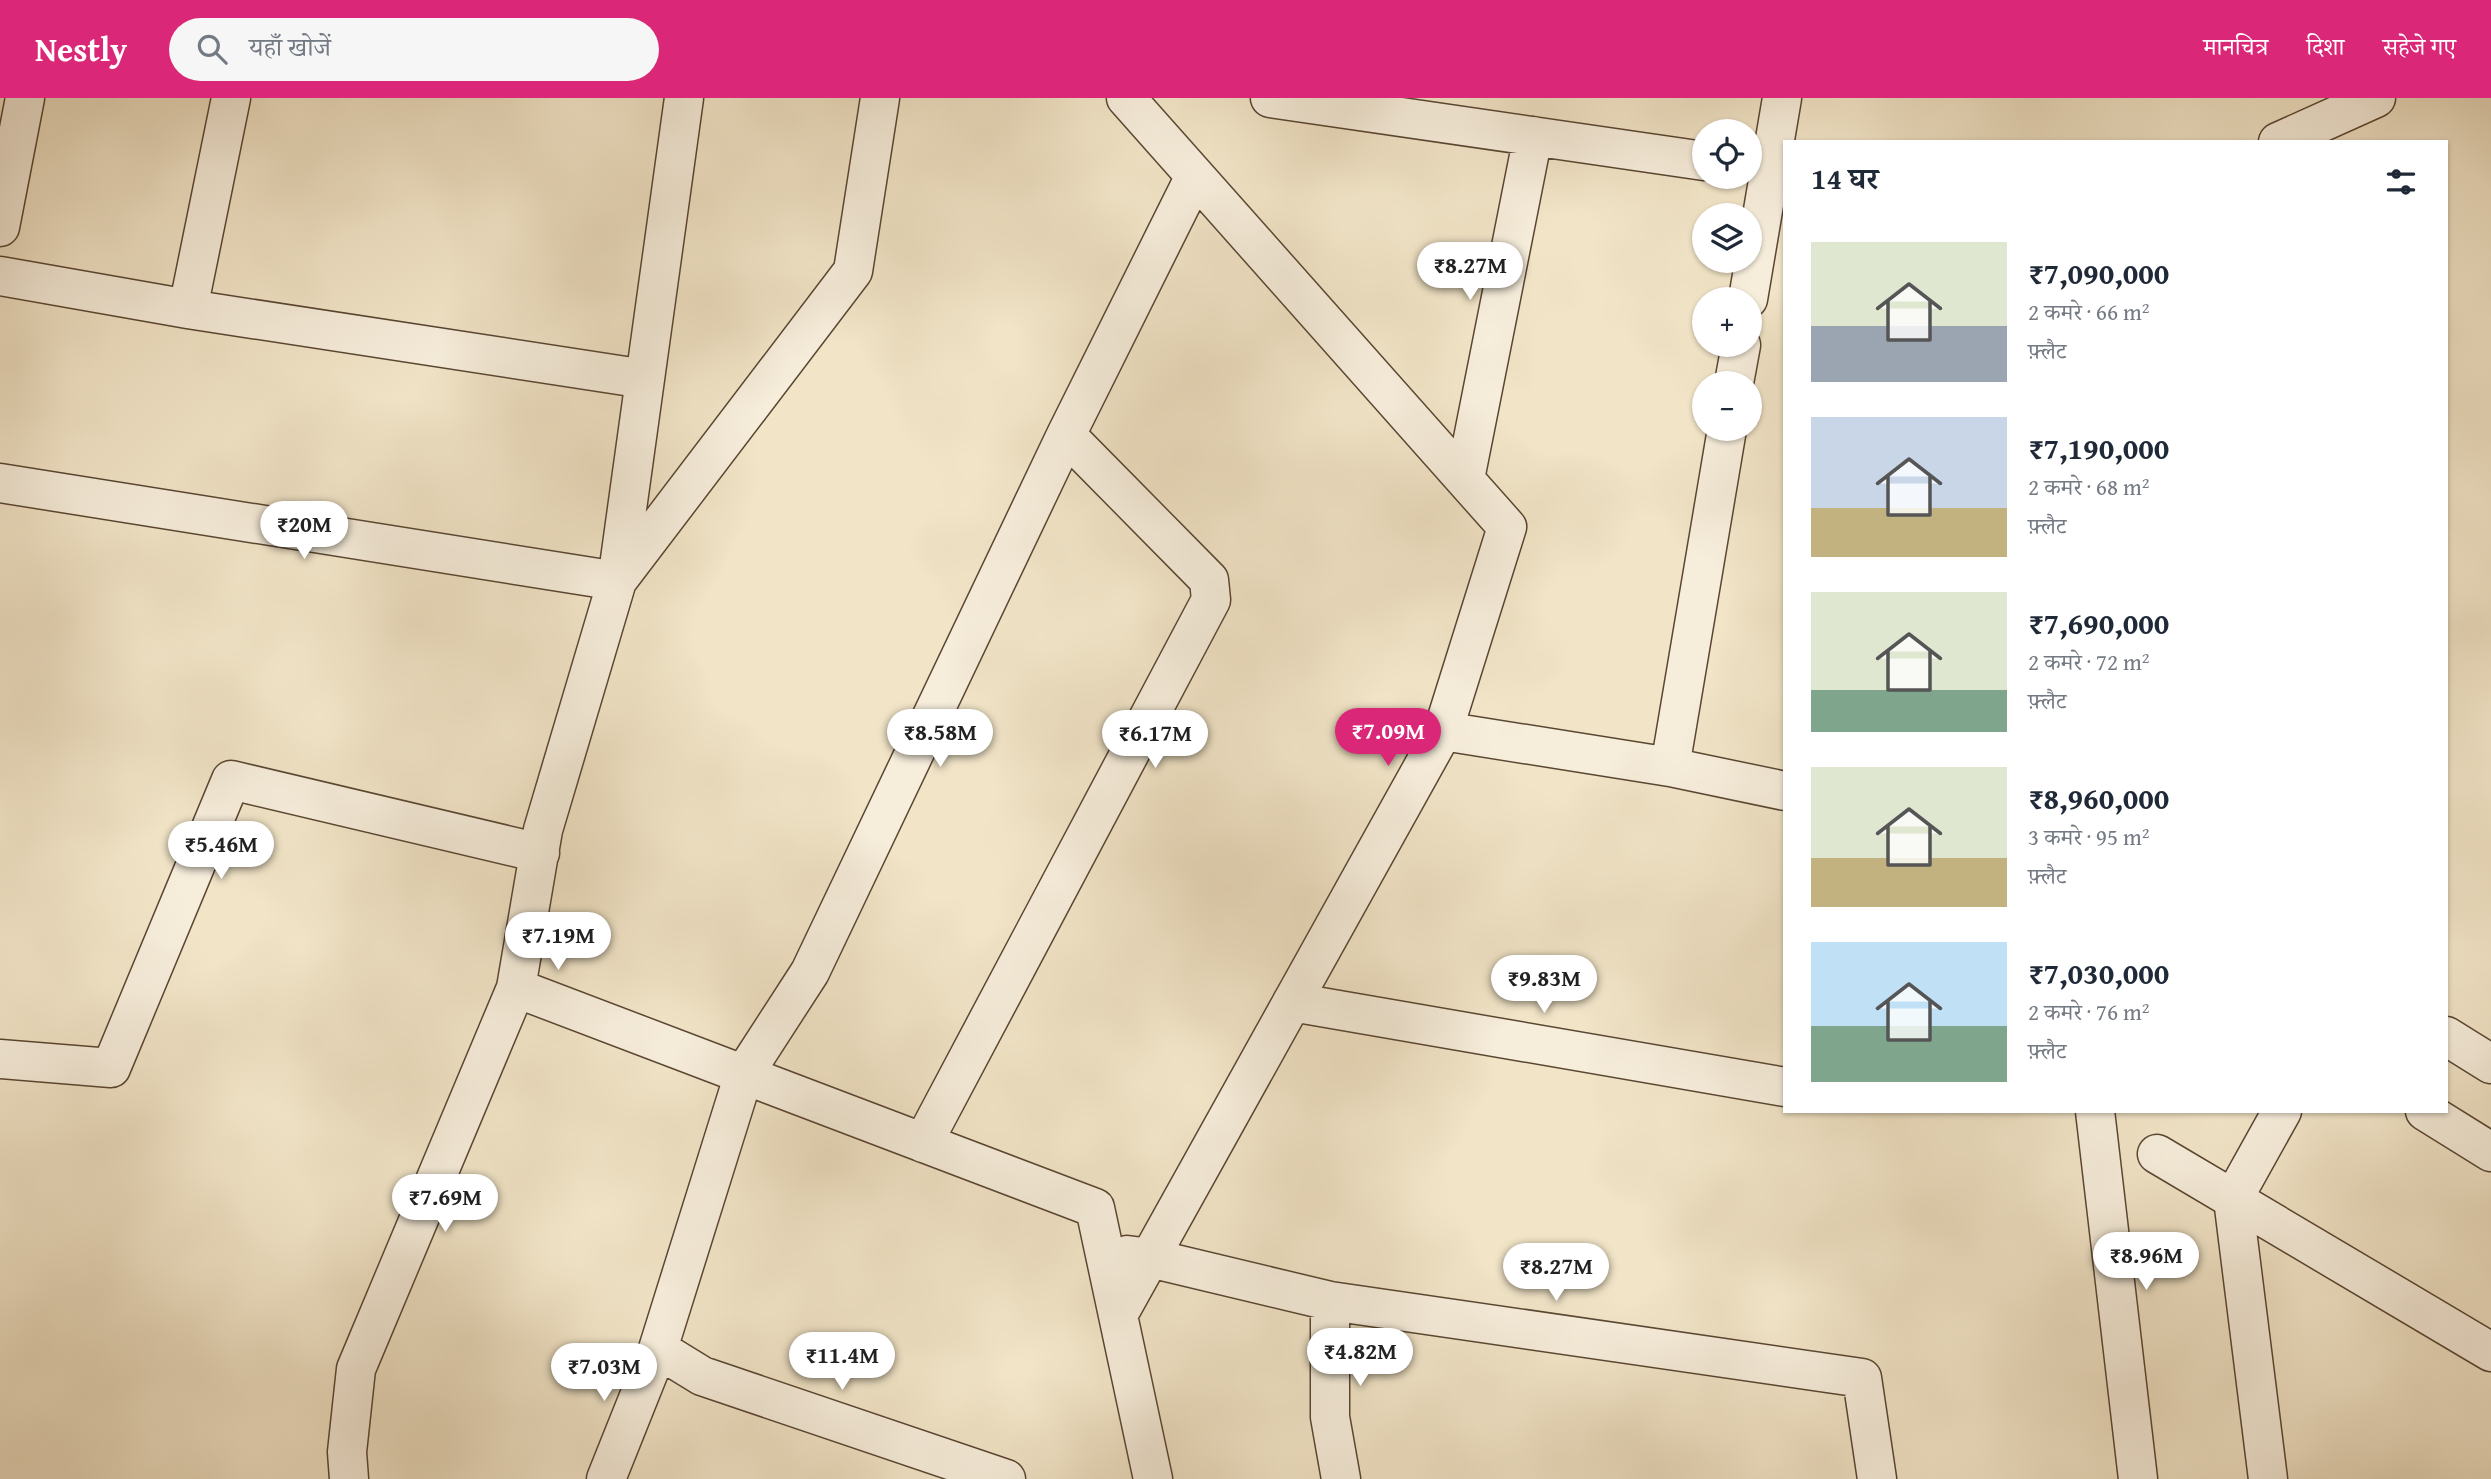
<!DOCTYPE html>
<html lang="hi">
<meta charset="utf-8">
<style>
body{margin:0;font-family:"Gentium Book Plus","Noto Serif Devanagari",serif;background:#f6f6f7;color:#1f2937;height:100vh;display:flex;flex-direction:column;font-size:26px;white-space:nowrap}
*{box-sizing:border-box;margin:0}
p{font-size:23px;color:#747a83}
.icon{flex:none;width:38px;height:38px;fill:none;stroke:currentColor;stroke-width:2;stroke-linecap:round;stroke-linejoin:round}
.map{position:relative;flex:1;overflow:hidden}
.details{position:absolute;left:1783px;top:42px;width:665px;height:973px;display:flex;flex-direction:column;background:#fff;border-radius:0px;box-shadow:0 2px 5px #0004}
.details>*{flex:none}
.tools{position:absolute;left:1692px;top:21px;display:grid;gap:14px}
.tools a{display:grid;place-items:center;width:70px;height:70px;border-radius:50%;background:#fff;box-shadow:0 2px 5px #0004;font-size:35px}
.price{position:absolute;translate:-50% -60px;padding:0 16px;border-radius:24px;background:#fff;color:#222;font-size:23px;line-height:46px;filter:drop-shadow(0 2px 4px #0008)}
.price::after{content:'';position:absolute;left:50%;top:42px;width:21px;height:16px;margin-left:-10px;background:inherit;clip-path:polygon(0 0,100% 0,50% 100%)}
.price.on{background:#db2777;color:#fff}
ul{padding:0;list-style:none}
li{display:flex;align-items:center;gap:21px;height:175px;padding:0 28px}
li span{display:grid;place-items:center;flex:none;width:196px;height:140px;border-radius:0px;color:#555}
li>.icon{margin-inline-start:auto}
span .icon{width:84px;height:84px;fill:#fffc;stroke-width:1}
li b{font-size:30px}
h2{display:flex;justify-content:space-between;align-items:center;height:84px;padding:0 28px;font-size:30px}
header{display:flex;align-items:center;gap:42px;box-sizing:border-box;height:98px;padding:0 35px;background:#db2777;color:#fff}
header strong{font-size:33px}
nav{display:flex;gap:38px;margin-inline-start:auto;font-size:24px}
.search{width:490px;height:63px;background:#f6f6f7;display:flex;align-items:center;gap:18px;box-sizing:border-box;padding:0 24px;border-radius:38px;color:#747a83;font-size:26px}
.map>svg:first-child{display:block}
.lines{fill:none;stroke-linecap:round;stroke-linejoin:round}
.minor-casing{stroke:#5a4632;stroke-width:41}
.minor{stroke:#f6eddb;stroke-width:38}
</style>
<header>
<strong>Nestly</strong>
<div class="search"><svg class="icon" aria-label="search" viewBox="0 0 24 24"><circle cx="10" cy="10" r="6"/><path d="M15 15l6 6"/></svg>यहाँ खोजें</div>
<nav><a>मानचित्र</a><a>दिशा</a><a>सहेजे गए</a></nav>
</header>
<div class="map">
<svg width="2491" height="1381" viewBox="0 0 2491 1381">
<rect width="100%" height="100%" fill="#f1e4c7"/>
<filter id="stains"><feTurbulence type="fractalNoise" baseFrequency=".00286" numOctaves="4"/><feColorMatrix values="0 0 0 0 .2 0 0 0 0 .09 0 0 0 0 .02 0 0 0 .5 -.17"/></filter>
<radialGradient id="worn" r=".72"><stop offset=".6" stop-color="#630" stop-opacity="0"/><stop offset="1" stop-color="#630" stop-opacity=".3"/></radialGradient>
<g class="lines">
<defs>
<path id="minor" d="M 684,0 L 617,483 L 543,732 L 516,890 L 1095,1110 L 1153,1381
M 1126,0 L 1507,429 L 1443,633
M 1270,0 L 1704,63
M 2278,44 L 2376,0
M 0,129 L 25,0
M 0,178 L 188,211 L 645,281
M 1748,201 L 1782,0
M 188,211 L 231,0
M 1734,285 L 1741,247
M 1465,381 L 1533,38
M 0,385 L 617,483 L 853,173 L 880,0
M 1670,669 L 1785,693
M 1292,904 L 1785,989
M 2446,938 L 2491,966
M 0,961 L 111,970 L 231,682 L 540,755
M 2095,1013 L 2138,1381
M 2425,1013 L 2491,1054
M 923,1045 L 1211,502 L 1209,482 L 1066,337
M 2157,1056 L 2491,1254
M 1127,1157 L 1150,1160 L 1330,1203 L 1862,1280 L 1877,1381
M 1330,1203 L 1330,1319 L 1341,1381
M 1118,1217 L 1443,633 L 1670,669 L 1727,331
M 658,1251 L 702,1278 L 1006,1381
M 349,1381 L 347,1354 L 356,1271 L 516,890
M 606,1381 L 658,1251 L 744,976 L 810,874 L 1066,337 L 1195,78
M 2268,1381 L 2233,1101 L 2282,1013"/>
</defs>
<use href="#minor" class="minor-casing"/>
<use href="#minor" class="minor"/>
</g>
<rect width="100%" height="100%" filter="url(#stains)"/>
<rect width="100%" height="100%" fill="url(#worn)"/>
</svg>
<div class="tools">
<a><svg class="icon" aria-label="locate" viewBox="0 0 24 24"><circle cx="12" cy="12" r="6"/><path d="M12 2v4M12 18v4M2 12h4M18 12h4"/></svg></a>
<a><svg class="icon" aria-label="layers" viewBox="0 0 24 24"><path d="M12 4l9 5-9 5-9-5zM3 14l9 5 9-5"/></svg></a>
<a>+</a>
<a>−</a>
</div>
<b class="price" style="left:1470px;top:204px">₹8.27M</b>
<b class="price" style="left:304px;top:463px">₹20M</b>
<b class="price on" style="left:1388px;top:670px">₹7.09M</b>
<b class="price" style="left:940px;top:671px">₹8.58M</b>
<b class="price" style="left:1155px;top:672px">₹6.17M</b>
<b class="price" style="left:221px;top:783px">₹5.46M</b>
<b class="price" style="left:558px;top:874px">₹7.19M</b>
<b class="price" style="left:1544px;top:917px">₹9.83M</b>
<b class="price" style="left:445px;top:1136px">₹7.69M</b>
<b class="price" style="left:2146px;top:1194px">₹8.96M</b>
<b class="price" style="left:1556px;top:1205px">₹8.27M</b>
<b class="price" style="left:1360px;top:1290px">₹4.82M</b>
<b class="price" style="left:842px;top:1294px">₹11.4M</b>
<b class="price" style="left:604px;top:1305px">₹7.03M</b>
<section class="details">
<h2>14 घर<svg class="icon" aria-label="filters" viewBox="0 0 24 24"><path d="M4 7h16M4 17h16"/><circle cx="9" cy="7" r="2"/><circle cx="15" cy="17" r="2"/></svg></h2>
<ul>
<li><span style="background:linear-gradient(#dfe7d0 60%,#9aa5b1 0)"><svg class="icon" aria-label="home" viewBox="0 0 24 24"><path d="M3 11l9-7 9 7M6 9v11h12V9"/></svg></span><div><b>₹7,090,000</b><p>2 कमरे · 66 m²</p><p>फ़्लैट</p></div></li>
<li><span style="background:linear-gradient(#c9d6e8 65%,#c2b280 0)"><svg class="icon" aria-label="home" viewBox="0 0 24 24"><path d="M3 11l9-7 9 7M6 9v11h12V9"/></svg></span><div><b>₹7,190,000</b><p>2 कमरे · 68 m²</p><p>फ़्लैट</p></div></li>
<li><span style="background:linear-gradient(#dfe7d0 70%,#7fa58c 0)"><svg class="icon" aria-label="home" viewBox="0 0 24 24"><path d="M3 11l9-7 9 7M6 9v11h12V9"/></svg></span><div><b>₹7,690,000</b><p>2 कमरे · 72 m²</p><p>फ़्लैट</p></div></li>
<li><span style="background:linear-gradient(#dfe7d0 65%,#c2b280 0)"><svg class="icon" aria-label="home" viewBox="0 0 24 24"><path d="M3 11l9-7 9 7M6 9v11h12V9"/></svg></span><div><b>₹8,960,000</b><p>3 कमरे · 95 m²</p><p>फ़्लैट</p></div></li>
<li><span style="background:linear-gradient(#bfe0f5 60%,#7fa58c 0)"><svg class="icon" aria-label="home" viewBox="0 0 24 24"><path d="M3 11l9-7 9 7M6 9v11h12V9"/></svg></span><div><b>₹7,030,000</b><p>2 कमरे · 76 m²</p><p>फ़्लैट</p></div></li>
</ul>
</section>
</div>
